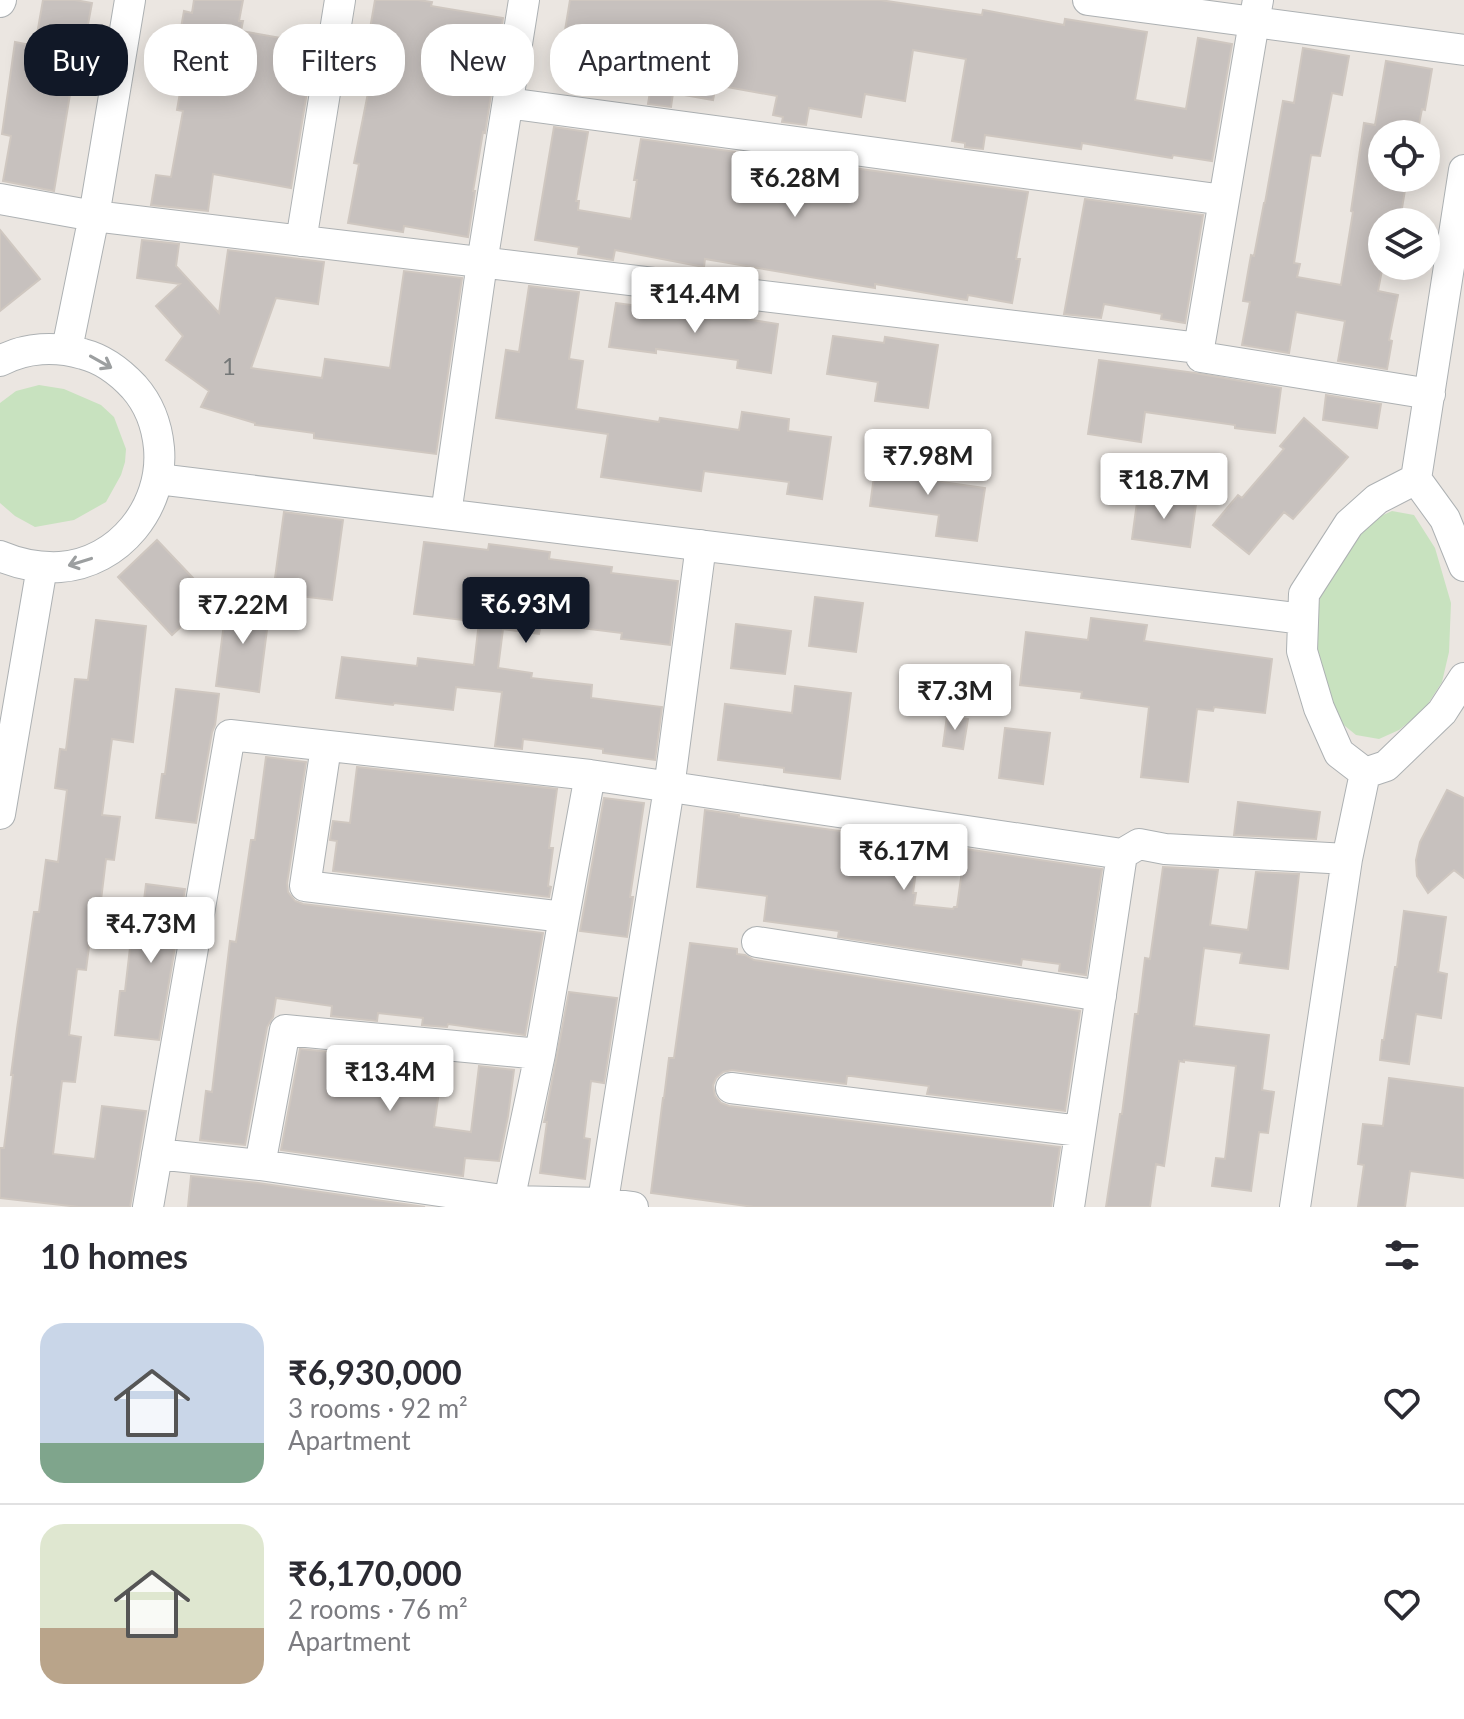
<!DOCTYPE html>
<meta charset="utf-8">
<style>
body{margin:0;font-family:Lato,sans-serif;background:#f2f2f3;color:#2b2b33;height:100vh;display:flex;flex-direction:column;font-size:30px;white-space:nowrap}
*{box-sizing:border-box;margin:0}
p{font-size:26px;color:#7c7c81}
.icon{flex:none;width:44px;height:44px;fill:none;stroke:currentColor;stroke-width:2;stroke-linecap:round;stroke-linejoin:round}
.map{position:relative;height:1207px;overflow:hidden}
.drawer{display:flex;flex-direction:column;background:#fff;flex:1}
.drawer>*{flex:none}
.top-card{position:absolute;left:24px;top:24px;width:800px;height:72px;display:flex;gap:16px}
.tools{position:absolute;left:1368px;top:120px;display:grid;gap:16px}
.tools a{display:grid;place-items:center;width:72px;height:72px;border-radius:50%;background:#fff;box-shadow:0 4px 20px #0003;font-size:40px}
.price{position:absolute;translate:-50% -68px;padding:0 18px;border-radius:8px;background:#fff;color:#222;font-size:26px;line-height:52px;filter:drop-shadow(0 2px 4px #0008)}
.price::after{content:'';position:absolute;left:50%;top:48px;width:24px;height:18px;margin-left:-12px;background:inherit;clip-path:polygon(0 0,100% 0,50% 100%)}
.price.active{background:#111827;color:#fff}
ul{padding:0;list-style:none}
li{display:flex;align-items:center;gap:24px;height:200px;padding:0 40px}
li+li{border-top:2px solid #e1e1e2}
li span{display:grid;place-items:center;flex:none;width:224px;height:160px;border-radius:24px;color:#555}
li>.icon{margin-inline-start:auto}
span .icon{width:96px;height:96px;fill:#fffc;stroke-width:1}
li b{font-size:34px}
h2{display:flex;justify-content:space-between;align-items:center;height:96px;padding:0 40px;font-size:34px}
.chip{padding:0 28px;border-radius:32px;background:#fff;box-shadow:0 4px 20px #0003;font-size:28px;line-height:72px}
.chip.active{background:#111827;color:#fff}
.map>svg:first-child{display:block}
.green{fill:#c8e2bf}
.building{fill:#c7c1be;stroke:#cfc7c0;stroke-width:2}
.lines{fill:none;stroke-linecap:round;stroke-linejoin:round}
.minor-casing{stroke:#adb1b3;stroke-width:32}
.minor{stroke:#fff;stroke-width:30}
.oneway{stroke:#9c9fa0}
.labels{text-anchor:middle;stroke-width:6;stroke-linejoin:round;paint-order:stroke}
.number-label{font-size:24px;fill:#757878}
</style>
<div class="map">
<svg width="1464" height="1207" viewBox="0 0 1464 1207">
<rect width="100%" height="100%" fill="#ebe6e1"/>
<path class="green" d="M 39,385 L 64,389 L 101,405 L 114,417 L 126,449 L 125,462 L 121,475 L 106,502 L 74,520 L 35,527 L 15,516 L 0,503 L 0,403 L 16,391 Z
M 1392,511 L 1414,515 L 1435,548 L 1451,603 L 1449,652 L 1442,682 L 1424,710 L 1399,730 L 1379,739 L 1356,735 L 1334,717 L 1313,634 L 1321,594 L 1363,524 Z"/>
<path class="building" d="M 43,0 L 75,0 L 92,3 L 86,35 L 80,34 L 54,191 L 3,181 L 11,136 L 2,134 L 15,42 L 35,46 Z
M 194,0 L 243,0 L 239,21 L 243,21 L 241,31 L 315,44 L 291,188 L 213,174 L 208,211 L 151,205 L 156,175 L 171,177 L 183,111 L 177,110 L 186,58 L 176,56 L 184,11 L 192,13 Z
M 375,0 L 418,0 L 432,2 L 431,6 L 503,18 L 485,133 L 483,132 L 473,191 L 475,191 L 468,237 L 404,226 L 403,232 L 348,223 L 359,164 L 354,163 L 370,83 L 373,84 L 382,31 L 370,29 Z
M 570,0 L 880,0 L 982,15 L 983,10 L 1064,25 L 1065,19 L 1147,32 L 1135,100 L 1186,109 L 1198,38 L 1232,44 L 1212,161 L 1173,155 L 1172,158 L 1082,143 L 1081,149 L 985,135 L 983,149 L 965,147 L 965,143 L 952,141 L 966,59 L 913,50 L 905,101 L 865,94 L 861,117 L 809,108 L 806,125 L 782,122 L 783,117 L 773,115 L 777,96 L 716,85 L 713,100 L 673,93 L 671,107 L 648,104 L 650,92 L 595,83 L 595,79 L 558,73 Z
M 1303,48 L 1349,56 L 1342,95 L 1332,93 L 1320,156 L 1311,155 L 1294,263 L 1300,264 L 1297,277 L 1341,285 L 1353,212 L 1351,211 L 1364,123 L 1375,125 L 1386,61 L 1432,69 L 1425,110 L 1422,109 L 1417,134 L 1382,134 L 1382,178 L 1407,178 L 1400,220 L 1382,217 L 1382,270 L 1378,291 L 1398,295 L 1389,340 L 1392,341 L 1387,369 L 1338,361 L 1345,321 L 1296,312 L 1289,353 L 1242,345 L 1250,302 L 1243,301 L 1251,255 L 1254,256 L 1264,203 L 1265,203 L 1283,101 L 1294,103 Z
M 554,127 L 588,132 L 576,201 L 579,201 L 578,210 L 631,219 L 637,180 L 634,180 L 641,139 L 1028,192 L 1016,259 L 1020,259 L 1012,303 L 968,295 L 967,300 L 875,284 L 875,288 L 705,259 L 704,267 L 615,250 L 613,260 L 578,254 L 579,247 L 535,240 Z
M 1085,199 L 1203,215 L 1185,323 L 1161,319 L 1162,314 L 1104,304 L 1101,318 L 1064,314 Z
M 0,230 L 40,279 L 0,311 Z
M 142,240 L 179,244 L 176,266 L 219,313 L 228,250 L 324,262 L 318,304 L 276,298 L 251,368 L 322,378 L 325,359 L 390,368 L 404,271 L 462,278 L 436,454 L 314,438 L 314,433 L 255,425 L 255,423 L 201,407 L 209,391 L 166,360 L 183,336 L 156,306 L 180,284 L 137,278 Z
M 529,286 L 579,292 L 569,359 L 583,361 L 576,409 L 659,422 L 660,418 L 739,430 L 742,412 L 789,419 L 788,431 L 831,437 L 822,499 L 787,494 L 789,482 L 704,471 L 701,491 L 601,477 L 608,434 L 496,418 L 506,350 L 519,352 Z
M 616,303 L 691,313 L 692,311 L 778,324 L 771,373 L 737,368 L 738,360 L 656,349 L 656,353 L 609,347 Z
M 833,336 L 884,343 L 885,337 L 938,345 L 928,408 L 875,401 L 878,382 L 827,374 Z
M 1099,360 L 1195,373 L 1281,388 L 1275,433 L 1235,428 L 1235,425 L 1145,412 L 1141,442 L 1088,434 Z
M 1326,395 L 1381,404 L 1377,428 L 1323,420 Z
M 1304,418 L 1348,457 L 1293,519 L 1284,512 L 1249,554 L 1213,525 L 1238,495 L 1242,498 L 1284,449 L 1280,446 Z
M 877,454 L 917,459 L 914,478 L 985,488 L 977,541 L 936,536 L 939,515 L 870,506 Z
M 1138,495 L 1196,504 L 1190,547 L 1132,539 Z
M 284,512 L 343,520 L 332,600 L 273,593 Z
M 157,540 L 212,598 L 172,635 L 118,577 Z
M 424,542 L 488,550 L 489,544 L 550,552 L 549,559 L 612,567 L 611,573 L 678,581 L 670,645 L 621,639 L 622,633 L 541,623 L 539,634 L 503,629 L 498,668 L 532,673 L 531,678 L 592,685 L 591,698 L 662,707 L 655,760 L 603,753 L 603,749 L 523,739 L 522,749 L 495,746 L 502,692 L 456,687 L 453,710 L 394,703 L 393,705 L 336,698 L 342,657 L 417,666 L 418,658 L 474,665 L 479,622 L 414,614 Z
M 815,597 L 863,603 L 856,652 L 809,646 Z
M 227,600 L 270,606 L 259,692 L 216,686 Z
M 1091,618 L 1147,625 L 1144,641 L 1272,659 L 1265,713 L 1214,707 L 1213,711 L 1197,709 L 1188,782 L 1141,777 L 1149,707 L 1081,698 L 1082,692 L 1020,685 L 1026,632 L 1088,640 Z
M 96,620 L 146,626 L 133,742 L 112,739 L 102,815 L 120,817 L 114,860 L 106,859 L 101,900 L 95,900 L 86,970 L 77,969 L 69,1035 L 81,1037 L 75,1082 L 62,1081 L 53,1154 L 95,1159 L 102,1106 L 146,1111 L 130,1207 L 79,1207 L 0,1198 L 0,1148 L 4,1148 L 13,1075 L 11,1075 L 17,1029 L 34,912 L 39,912 L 46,860 L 58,862 L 67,790 L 55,788 L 60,749 L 66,750 L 75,679 L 88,680 Z
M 736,624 L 791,631 L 785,674 L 731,668 Z
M 795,686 L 851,693 L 840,779 L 784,772 L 784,768 L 718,760 L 725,704 L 792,713 Z
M 176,689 L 219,694 L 215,725 L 212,732 L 196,823 L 156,818 L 162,774 L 165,774 Z
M 947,716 L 968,719 L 963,749 L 943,746 Z
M 1005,728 L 1050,733 L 1043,784 L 999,778 Z
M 266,757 L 306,762 L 287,883 L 288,892 L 295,901 L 303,904 L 543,933 L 525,1035 L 448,1024 L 447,1027 L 422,1025 L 423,1018 L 378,1013 L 377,1021 L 331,1016 L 332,1006 L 276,998 L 273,1017 L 267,1027 L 245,1145 L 200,1140 L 206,1091 L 212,1092 L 230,941 L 236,942 L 251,840 L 255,840 Z
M 357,767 L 557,789 L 549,848 L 553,848 L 548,886 L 551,887 L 549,897 L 333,871 L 337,841 L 330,840 L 333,821 L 350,823 Z
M 1447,790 L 1464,798 L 1464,878 L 1454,870 L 1428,893 L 1417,876 L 1416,860 L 1420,842 Z
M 604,798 L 644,803 L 630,897 L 633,897 L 627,937 L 580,931 Z
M 1238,802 L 1320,812 L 1316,839 L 1234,835 Z
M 705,810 L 739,815 L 739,817 L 920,842 L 913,893 L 916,893 L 914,905 L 953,909 L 954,907 L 957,907 L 965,849 L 1102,869 L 1086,975 L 1059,971 L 1060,964 L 1022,959 L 1021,965 L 838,937 L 839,931 L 764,921 L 767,896 L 697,887 Z
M 1163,867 L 1218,870 L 1210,925 L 1248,930 L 1256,872 L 1299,874 L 1288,969 L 1240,963 L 1242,953 L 1204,948 L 1194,1026 L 1269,1035 L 1262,1090 L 1274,1092 L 1268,1133 L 1259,1132 L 1251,1191 L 1212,1186 L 1216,1158 L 1225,1159 L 1236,1066 L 1184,1060 L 1184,1062 L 1179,1061 L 1164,1166 L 1156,1164 L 1150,1207 L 1106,1207 L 1120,1114 L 1122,1114 L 1135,1014 L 1138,1014 L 1145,958 L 1150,959 Z
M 146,884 L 185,889 L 159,1040 L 115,1035 L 120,991 L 125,991 L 131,939 L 139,940 Z
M 1404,911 L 1446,917 L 1438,972 L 1447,974 L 1441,1018 L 1416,1014 L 1409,1064 L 1380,1060 L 1382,1040 L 1384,1040 L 1395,967 L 1397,967 Z
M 690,943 L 737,949 L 737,954 L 745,955 L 754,960 L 1080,1011 L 1065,1111 L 927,1094 L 929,1086 L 851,1076 L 847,1076 L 846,1084 L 732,1070 L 723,1072 L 716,1078 L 713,1085 L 715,1096 L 721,1103 L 729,1106 L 1060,1147 L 1051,1207 L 754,1207 L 651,1193 L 663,1098 L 664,1098 L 669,1058 L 674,1058 Z
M 569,992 L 617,998 L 604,1083 L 591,1081 L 584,1138 L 590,1139 L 585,1179 L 540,1173 L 547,1122 L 544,1122 L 545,1118 Z
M 300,1049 L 443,1063 L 434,1127 L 471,1132 L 479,1066 L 514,1070 L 508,1116 L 499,1161 L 465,1158 L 463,1176 L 281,1150 Z
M 1389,1078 L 1464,1088 L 1464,1178 L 1410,1171 L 1405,1207 L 1358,1207 L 1364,1165 L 1358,1164 L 1363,1124 L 1383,1126 Z
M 191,1176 L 258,1183 L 425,1207 L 188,1207 Z"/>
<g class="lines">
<defs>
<path id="minor" d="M 1088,0 L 1254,22 L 1199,348
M 1258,0 L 1254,22 L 1464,50
M 0,2 L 1,0
M 508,103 L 1224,200
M 1464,170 L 1416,479 L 1445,519 L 1464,566
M 0,199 L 94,216 L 1199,348 L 1201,357 L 1430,394
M 301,241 L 340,0
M 67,349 L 94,216 L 130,0
M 0,361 C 26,347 56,346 83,354 C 103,359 120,372 134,387 C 149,404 157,426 159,448 C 164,507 119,563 60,567 C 39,568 19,564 0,556
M 158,479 L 1303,619
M 446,514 L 482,263 L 524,0
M 326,747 L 305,886 L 564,917 L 590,775
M 1365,773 L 1339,753 L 1319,708 L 1302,651 L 1304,594 L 1349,524 L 1377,499 L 1416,479
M 1365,773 L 1386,766 L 1442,712 L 1464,678
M 0,814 L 42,567
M 1122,854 L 1139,844 L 1165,849 L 1347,859
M 757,942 L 1101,996
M 540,1054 L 564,917
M 731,1088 L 1080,1131
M 157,1154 L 260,1165 L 509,1201 L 603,1203 L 633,1207
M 260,1165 L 285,1030 L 540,1054 L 509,1201
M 148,1207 L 230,735 L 590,775 L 1122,854 L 1069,1207
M 602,1207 L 669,788 L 701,545
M 1295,1207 L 1347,859 L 1365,773"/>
</defs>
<use href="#minor" class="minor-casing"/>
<use href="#minor" class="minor"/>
</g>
<defs><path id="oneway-shaft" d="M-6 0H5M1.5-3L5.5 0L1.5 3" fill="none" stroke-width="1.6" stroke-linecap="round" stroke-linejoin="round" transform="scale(2)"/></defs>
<g class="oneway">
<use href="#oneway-shaft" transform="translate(101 362) rotate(29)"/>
<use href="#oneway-shaft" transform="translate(80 562) rotate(163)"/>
</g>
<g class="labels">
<g class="number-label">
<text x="229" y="375">1</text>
</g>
</g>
</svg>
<div class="tools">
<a><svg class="icon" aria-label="locate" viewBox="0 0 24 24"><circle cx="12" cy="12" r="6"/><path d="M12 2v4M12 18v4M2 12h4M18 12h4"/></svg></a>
<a><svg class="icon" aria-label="layers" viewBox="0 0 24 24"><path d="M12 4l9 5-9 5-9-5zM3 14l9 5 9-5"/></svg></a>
</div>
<b class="price" style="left:795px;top:219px">₹6.28M</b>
<b class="price" style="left:695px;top:335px">₹14.4M</b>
<b class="price" style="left:928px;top:497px">₹7.98M</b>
<b class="price" style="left:1164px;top:521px">₹18.7M</b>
<b class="price active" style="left:526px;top:645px">₹6.93M</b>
<b class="price" style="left:243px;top:646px">₹7.22M</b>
<b class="price" style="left:955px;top:732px">₹7.3M</b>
<b class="price" style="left:904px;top:892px">₹6.17M</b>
<b class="price" style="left:151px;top:965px">₹4.73M</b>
<b class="price" style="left:390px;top:1113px">₹13.4M</b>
<div class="top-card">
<a class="chip active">Buy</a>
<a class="chip">Rent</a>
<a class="chip">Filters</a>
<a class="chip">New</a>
<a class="chip">Apartment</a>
</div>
</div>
<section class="drawer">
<h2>10 homes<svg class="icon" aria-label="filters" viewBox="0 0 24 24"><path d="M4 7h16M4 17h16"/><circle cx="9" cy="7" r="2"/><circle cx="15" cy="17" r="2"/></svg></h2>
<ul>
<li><span style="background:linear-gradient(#c9d6e8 75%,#7fa58c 0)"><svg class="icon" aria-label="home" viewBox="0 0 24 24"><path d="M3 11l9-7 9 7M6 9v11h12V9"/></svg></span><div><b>₹6,930,000</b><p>3 rooms · 92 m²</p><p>Apartment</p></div><svg class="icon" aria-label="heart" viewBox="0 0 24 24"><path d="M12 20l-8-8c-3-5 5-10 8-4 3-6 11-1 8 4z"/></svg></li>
<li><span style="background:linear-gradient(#dfe7d0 65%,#b9a48a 0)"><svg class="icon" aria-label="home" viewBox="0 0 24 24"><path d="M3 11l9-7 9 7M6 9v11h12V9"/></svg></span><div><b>₹6,170,000</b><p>2 rooms · 76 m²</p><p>Apartment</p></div><svg class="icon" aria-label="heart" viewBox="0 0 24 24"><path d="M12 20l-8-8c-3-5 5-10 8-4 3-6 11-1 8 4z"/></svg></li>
</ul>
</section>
